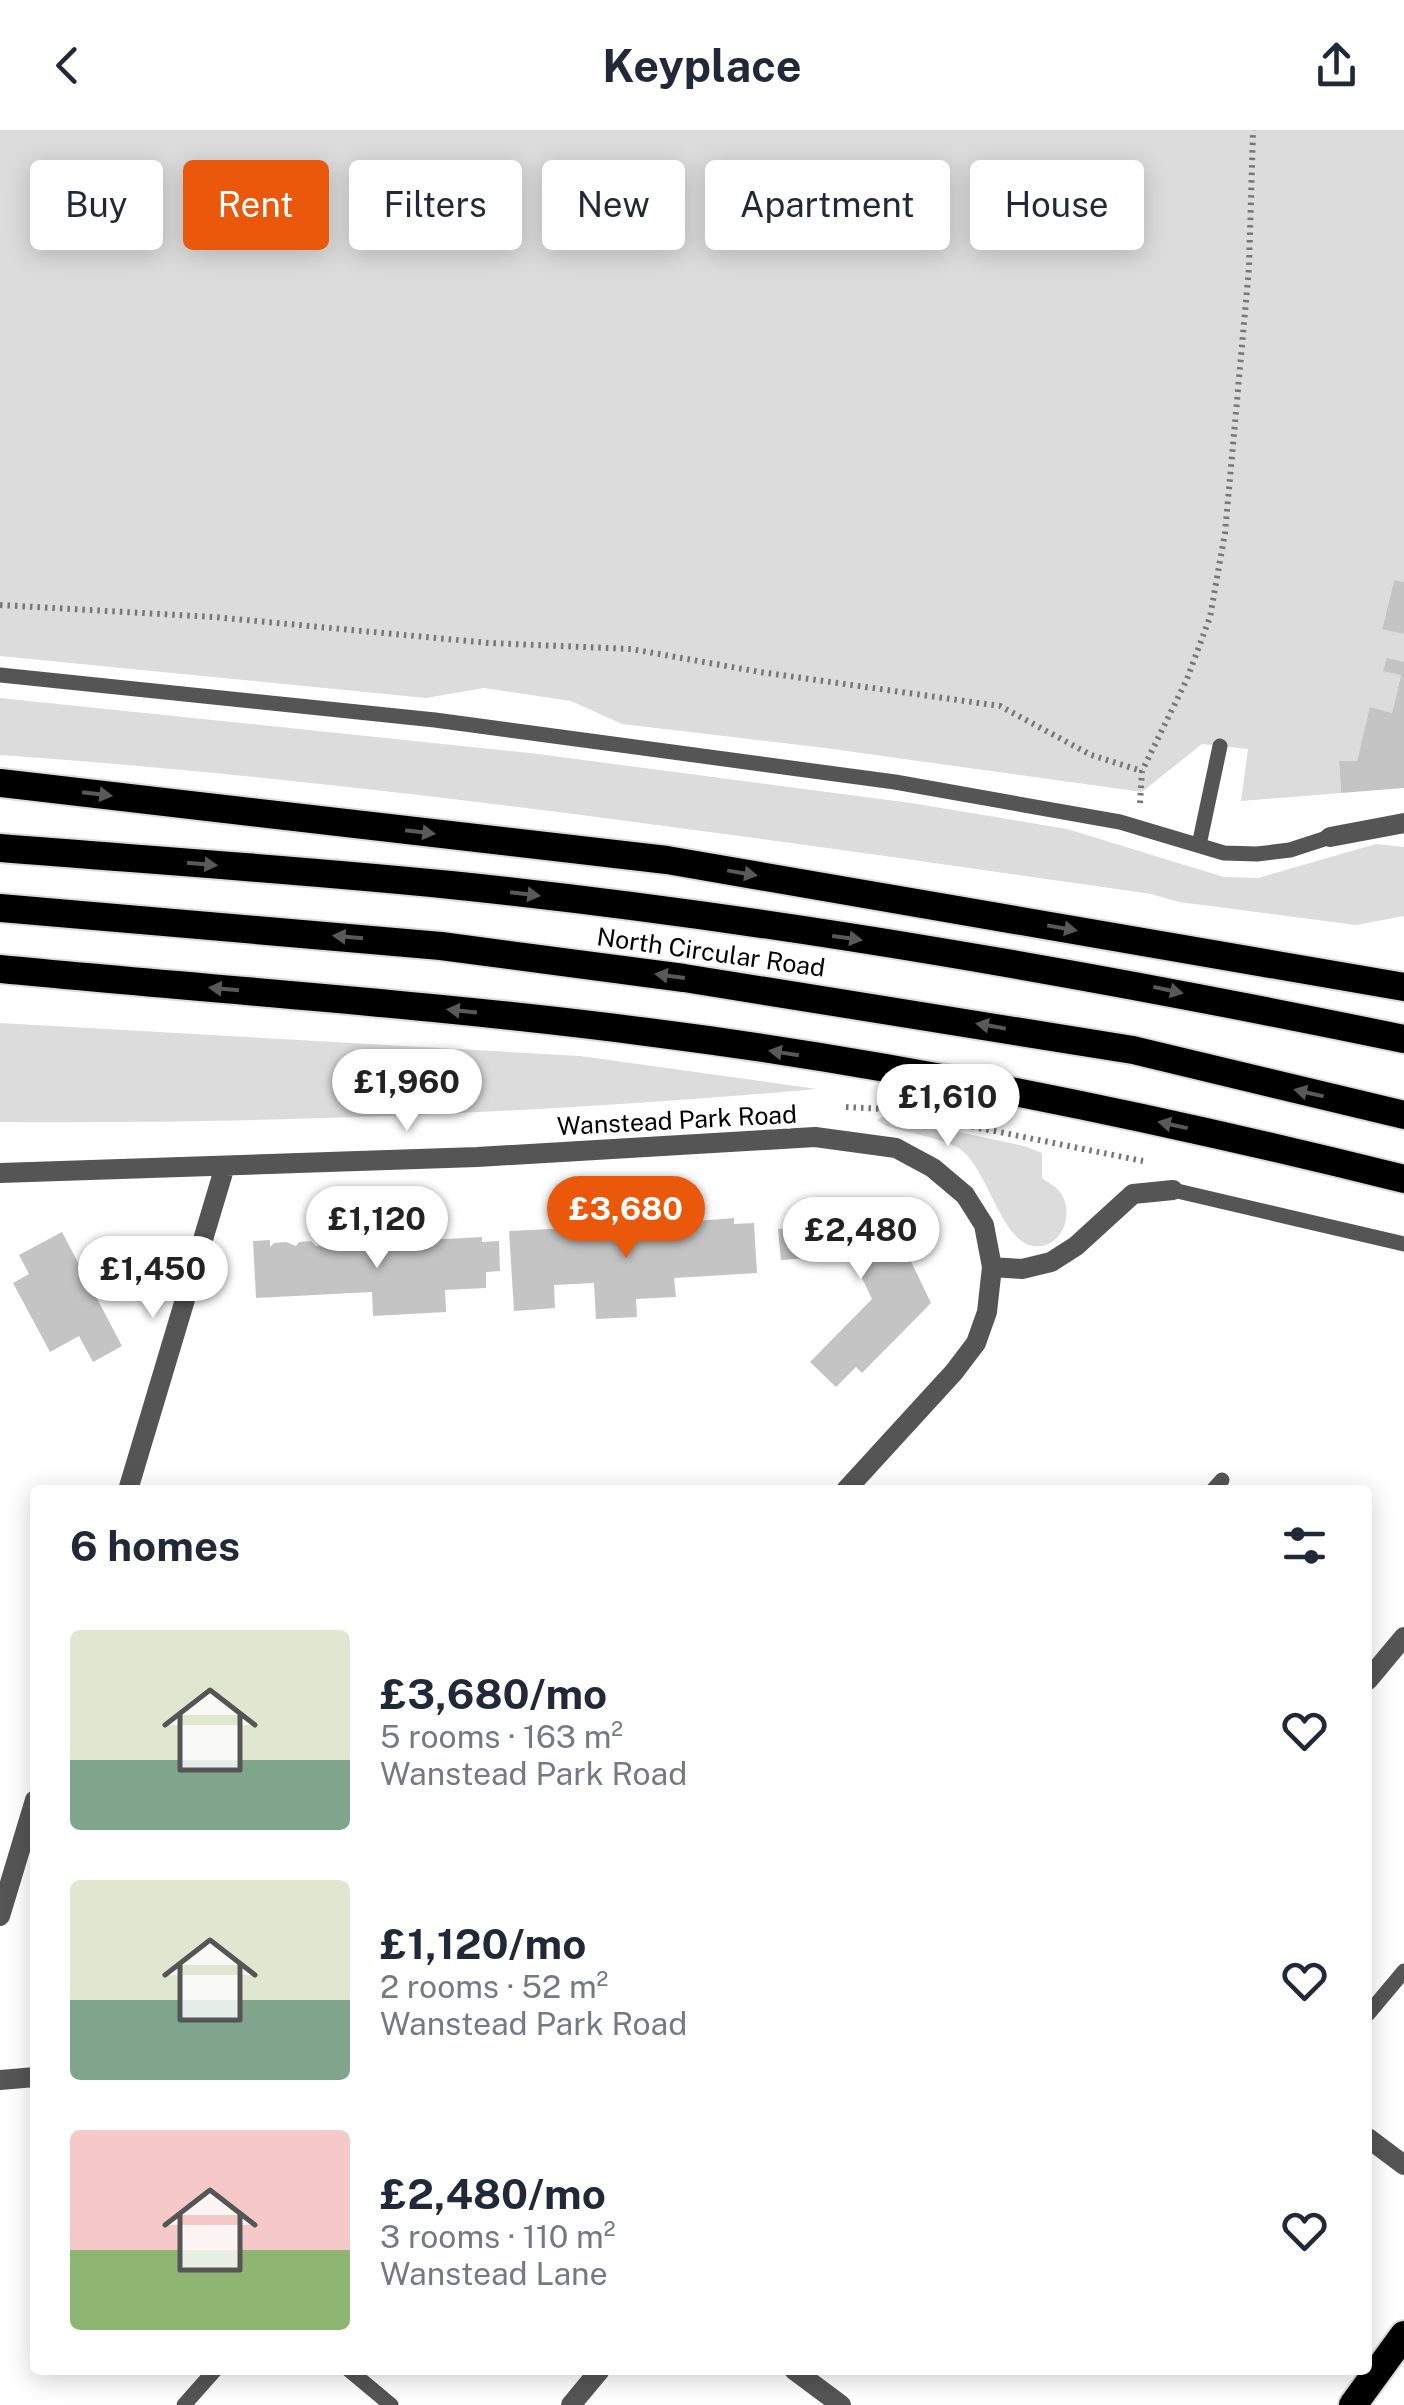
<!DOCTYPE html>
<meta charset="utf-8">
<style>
body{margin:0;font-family:"Public Sans",sans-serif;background:#f2f2f3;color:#1f2937;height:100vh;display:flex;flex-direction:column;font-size:38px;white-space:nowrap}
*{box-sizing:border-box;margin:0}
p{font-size:32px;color:#747a83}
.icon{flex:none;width:55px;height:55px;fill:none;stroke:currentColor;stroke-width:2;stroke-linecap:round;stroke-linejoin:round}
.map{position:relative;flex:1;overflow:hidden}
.panel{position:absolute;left:30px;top:1355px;width:1342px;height:890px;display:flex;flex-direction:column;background:#fff;border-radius:10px;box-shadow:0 5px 25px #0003}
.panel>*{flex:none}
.hud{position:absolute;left:30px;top:30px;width:1345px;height:90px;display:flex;gap:20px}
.price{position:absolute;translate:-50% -85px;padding:0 22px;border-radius:35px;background:#fff;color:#222;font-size:32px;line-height:65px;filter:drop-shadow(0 2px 5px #0008)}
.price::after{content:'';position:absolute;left:50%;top:60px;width:30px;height:22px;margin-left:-15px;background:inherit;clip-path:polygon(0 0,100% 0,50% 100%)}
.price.current{background:#ea580c;color:#fff}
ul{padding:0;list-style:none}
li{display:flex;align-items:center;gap:30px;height:250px;padding:0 40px}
li span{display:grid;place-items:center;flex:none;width:280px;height:200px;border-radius:10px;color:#555}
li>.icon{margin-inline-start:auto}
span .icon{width:120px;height:120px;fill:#fffc;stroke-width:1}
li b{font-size:42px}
h2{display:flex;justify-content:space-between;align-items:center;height:120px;padding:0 40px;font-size:42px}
.pill{padding:0 35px;border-radius:10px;background:#fff;box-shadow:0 5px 25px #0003;font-size:35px;line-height:90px}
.pill.current{background:#ea580c;color:#fff}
header{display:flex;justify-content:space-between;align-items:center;height:130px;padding:0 40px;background:#fff;font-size:45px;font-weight:700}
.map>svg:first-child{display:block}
.green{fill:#dcdcdc}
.building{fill:#c4c4c4}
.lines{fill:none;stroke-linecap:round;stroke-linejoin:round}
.trunk-casing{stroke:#dbdbdb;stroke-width:32}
.path{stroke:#777;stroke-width:6;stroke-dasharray:2.5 5;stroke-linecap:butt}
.service{stroke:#555;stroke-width:15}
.minor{stroke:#555;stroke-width:20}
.trunk{stroke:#000;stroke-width:28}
.oneway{fill:#595959}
.labels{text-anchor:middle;stroke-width:10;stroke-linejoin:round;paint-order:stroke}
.street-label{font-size:25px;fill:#000;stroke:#fff}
</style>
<header><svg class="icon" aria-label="back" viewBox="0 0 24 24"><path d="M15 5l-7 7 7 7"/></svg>Keyplace<svg class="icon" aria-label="share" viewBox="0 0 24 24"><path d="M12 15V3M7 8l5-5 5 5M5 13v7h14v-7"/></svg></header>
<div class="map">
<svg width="1404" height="2275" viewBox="0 0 1404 2275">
<rect width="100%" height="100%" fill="#fff"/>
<path class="green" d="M 0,0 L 1404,0 L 1404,452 L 1394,450 L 1382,498 L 1404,504 L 1404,532 L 1392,583 L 1371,578 L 1357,631 L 1339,632 L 1341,663 L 1241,671 L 1248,619 L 1202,614 L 1142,662 L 825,618 L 622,594 L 571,571 L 484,558 L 426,568 L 0,526 Z
M 0,568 L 530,623 L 911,673 L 1067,699 L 1224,747 L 1258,748 L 1376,714 L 1404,717 L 1404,786 L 1356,795 L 1179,772 L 1151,764 C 769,710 385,652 0,625 Z
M 0,893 L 580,926 L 817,959 C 545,983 272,994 0,992 Z
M 884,986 L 1024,1016 L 1042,1023 L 1042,1048 C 1047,1052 1057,1057 1060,1062 C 1076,1084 1061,1121 1032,1116 C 1001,1110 987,1038 960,1019 C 948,1010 902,1001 886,996 L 877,990 Z"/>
<path class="building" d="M 1394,450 L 1404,452 L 1404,504 L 1382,499 Z
M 1387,528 L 1404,532 L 1404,658 L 1341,663 L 1339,631 L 1357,631 L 1370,577 L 1392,583 L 1401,545 L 1383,541 Z
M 885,1077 L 931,1173 L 862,1243 L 856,1237 L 836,1257 L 810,1232 L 872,1169 L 851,1125 L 781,1130 L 778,1099 L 790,1098 L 789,1087 Z
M 734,1088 L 734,1094 L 754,1093 L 757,1143 L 674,1148 L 676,1167 L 636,1169 L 637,1187 L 596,1189 L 594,1153 L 554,1155 L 555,1178 L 514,1181 L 509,1101 L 591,1097 L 591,1101 L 607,1101 L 607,1095 L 627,1094 L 628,1100 L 635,1099 L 635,1093 L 655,1092 L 656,1099 L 672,1098 L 671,1093 Z
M 62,1102 L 122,1216 L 93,1232 L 79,1206 L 50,1222 L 13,1153 L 29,1144 L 19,1125 Z
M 482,1107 L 482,1112 L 499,1111 L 500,1141 L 486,1142 L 486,1158 L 445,1160 L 446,1182 L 373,1186 L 372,1162 L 256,1168 L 253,1111 L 270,1110 L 270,1117 L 274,1113 L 286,1112 L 296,1116 L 299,1112 L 311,1111 L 316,1116 Z"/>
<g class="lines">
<defs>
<path id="trunk" d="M 0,653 L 667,730 L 1404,857
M 0,718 C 150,730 301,740 451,755 C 771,788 1089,844 1404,909
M 0,778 L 441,816 L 684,848 L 1133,920 L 1404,985
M 0,839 C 216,860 432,874 647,902 C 902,934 1155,987 1404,1049
M 1353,2275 L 1404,2205"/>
</defs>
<use href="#trunk" class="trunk-casing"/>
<path class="path" d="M 0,475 L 214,487 L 489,513 L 631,519 L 760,542 L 1000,576 L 1091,625 L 1142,641
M 1140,673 L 1142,641 L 1187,549 L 1210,487 L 1225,403 L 1249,138 L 1253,0
M 846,977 L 885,979 L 1143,1031"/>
<path class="service" d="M 0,545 L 435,590 L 895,652 L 1120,692 L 1224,723 L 1257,724 L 1290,720 L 1330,707
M 1199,715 L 1220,616
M 1173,1060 L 1404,1114
M 1213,1360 L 1222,1350
M 1368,1884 L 1404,1841
M 349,2240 L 391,2275
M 184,2275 L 215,2240"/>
<path class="minor" d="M 1330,707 L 1404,693
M 0,1043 L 477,1027 L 815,1007 L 896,1018 L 933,1038 L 965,1065 L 984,1095 L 992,1137 L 987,1182 L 976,1213 L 954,1242 L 846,1360
M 992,1137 L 1022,1139 L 1051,1132 L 1076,1116 L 1133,1064 L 1173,1060
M 128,1360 L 225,1036
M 1368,1550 L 1404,1507
M 0,1786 L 35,1670
M 0,1950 L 35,1947
M 1368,2008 L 1404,2035
M 794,2240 L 841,2275
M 571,2275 L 600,2240"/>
<use href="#trunk" class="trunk"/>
</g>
<defs><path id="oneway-solid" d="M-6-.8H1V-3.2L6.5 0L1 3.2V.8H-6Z" transform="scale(2.5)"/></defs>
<g class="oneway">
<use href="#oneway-solid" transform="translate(97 664) rotate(7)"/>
<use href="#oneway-solid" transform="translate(420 702) rotate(7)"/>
<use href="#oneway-solid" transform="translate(202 734) rotate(5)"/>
<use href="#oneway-solid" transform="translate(742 743) rotate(10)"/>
<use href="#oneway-solid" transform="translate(525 764) rotate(7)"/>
<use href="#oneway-solid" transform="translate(1062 798) rotate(10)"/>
<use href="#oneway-solid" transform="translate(348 807) rotate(-175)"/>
<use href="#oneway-solid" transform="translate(847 808) rotate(8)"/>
<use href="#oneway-solid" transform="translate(670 846) rotate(-172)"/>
<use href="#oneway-solid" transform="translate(224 859) rotate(-175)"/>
<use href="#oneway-solid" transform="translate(1168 860) rotate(12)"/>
<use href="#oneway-solid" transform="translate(462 881) rotate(-174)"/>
<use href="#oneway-solid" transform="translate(991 896) rotate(-170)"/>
<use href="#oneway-solid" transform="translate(784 923) rotate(-171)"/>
<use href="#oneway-solid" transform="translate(1309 963) rotate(-167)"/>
<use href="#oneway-solid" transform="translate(1173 995) rotate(-168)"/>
</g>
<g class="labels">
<g class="street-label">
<text transform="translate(711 822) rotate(8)" y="9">North Circular Road</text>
<text transform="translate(677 990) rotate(-3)" y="9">Wanstead Park Road</text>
</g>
</g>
</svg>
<b class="price" style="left:407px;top:1004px">£1,960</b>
<b class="price" style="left:948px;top:1019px">£1,610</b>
<b class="price current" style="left:626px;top:1131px">£3,680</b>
<b class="price" style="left:377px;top:1141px">£1,120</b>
<b class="price" style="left:861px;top:1152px">£2,480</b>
<b class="price" style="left:153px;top:1191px">£1,450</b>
<div class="hud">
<a class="pill">Buy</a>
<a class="pill current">Rent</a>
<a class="pill">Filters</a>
<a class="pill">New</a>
<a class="pill">Apartment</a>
<a class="pill">House</a>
</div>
<section class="panel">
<h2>6 homes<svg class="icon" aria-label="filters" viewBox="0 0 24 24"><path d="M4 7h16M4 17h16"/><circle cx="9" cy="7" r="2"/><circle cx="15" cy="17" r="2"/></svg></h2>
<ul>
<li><span style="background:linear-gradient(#dfe7d0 65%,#7fa58c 0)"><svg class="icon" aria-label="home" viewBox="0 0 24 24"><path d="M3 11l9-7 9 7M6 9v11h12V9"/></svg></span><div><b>£3,680/mo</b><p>5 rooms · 163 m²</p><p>Wanstead Park Road</p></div><svg class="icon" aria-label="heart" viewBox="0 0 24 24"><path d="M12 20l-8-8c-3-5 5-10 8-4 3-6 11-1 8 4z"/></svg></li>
<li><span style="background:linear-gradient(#dfe7d0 60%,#7fa58c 0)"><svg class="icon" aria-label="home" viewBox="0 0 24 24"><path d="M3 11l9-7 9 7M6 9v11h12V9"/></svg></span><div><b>£1,120/mo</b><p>2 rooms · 52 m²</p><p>Wanstead Park Road</p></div><svg class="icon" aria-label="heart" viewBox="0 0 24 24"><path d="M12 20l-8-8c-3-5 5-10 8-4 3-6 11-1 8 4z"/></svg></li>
<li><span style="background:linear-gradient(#f6c9c9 60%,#8fb573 0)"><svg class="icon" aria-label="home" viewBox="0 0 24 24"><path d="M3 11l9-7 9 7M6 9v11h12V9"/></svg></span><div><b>£2,480/mo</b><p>3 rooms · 110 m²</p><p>Wanstead Lane</p></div><svg class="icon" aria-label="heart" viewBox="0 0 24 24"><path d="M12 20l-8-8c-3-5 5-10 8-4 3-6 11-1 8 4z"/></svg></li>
</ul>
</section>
</div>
